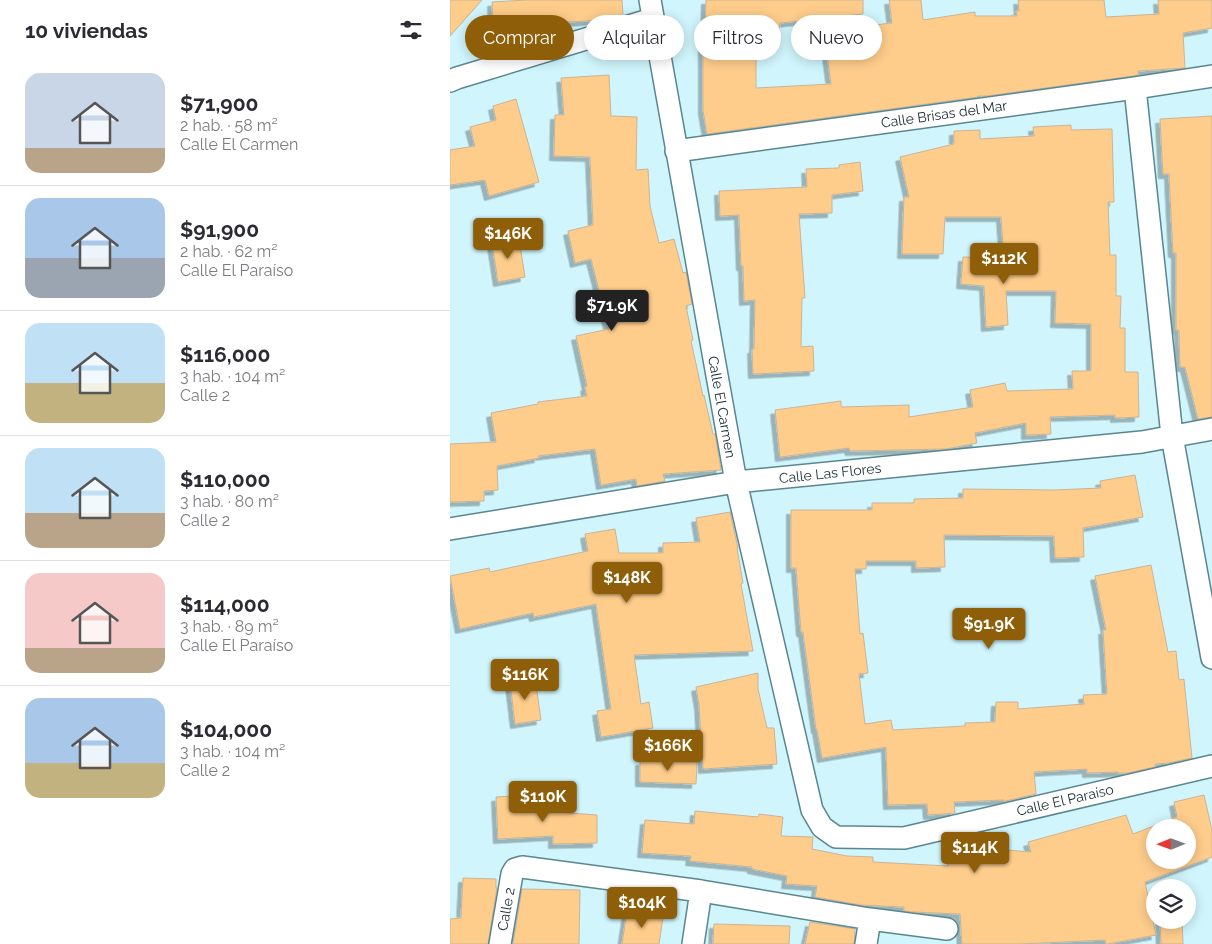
<!DOCTYPE html>
<html lang="es">
<meta charset="utf-8">
<style>
body{margin:0;font-family:Raleway,sans-serif;background:#f2f2f3;color:#2b2b33;height:100vh;display:flex;flex-direction:column;font-size:19px;white-space:nowrap}
*{box-sizing:border-box;margin:0}
p{font-size:16px;color:#7c7c81}
.icon{flex:none;width:28px;height:28px;fill:none;stroke:currentColor;stroke-width:2;stroke-linecap:round;stroke-linejoin:round}
.map{position:relative;flex:1;overflow:hidden}
.panel{display:flex;flex-direction:column;background:#fff;width:450px}
.panel>*{flex:none}
.top-card{position:absolute;left:15px;top:15px;width:475px;height:45px;display:flex;gap:10px}
.needle{width:32px;rotate:269deg}
.buttons{position:absolute;left:696px;top:819px;display:grid;gap:10px}
.buttons a{display:grid;place-items:center;width:50px;height:50px;border-radius:50%;background:#fff;box-shadow:0 2px 12px #0003;font-size:25px}
.price{position:absolute;translate:-50% -42px;padding:0 11px;border-radius:5px;background:#8e5e08;color:#fff;font-size:16px;line-height:32px;filter:drop-shadow(0 1px 2px #0008)}
.price::after{content:'';position:absolute;left:50%;top:30px;width:15px;height:11px;margin-left:-8px;background:inherit;clip-path:polygon(0 0,100% 0,50% 100%)}
.price.on{background:#222;color:#fff}
ul{padding:0;list-style:none}
li{display:flex;align-items:center;gap:15px;height:125px;padding:0 25px}
li+li{border-top:1px solid #e1e1e2}
li span{display:grid;place-items:center;flex:none;width:140px;height:100px;border-radius:15px;color:#555}
li>.icon{margin-inline-start:auto}
span .icon{width:60px;height:60px;fill:#fffc;stroke-width:1}
li b{font-size:21px}
h2{display:flex;justify-content:space-between;align-items:center;height:60px;padding:0 25px;font-size:21px}
.chip{padding:0 18px;border-radius:22px;background:#fff;box-shadow:0 2px 12px #0003;font-size:18px;line-height:45px}
.chip.on{background:#8e5e08;color:#fff}
main{display:flex;flex:1;min-height:0}
.map>svg:first-child{display:block}
.building{fill:#fecd8c;stroke:#cbb395;fill-rule:evenodd;filter:url(#shadow)}
.lines{fill:none;stroke-linecap:round;stroke-linejoin:round}
.minor-casing{stroke:#5a868e;stroke-width:24}
.minor{stroke:#fff;stroke-width:21}
.labels{text-anchor:middle;stroke-width:5;stroke-linejoin:round;paint-order:stroke}
.street-label{font-size:14px;fill:#1b2d31;stroke:#fff}
</style>
<main>
<section class="panel">
<h2>10 viviendas<svg class="icon" aria-label="filters" viewBox="0 0 24 24"><path d="M4 7h16M4 17h16"/><circle cx="9" cy="7" r="2"/><circle cx="15" cy="17" r="2"/></svg></h2>
<ul>
<li><span style="background:linear-gradient(#c9d6e8 75%,#b9a48a 0)"><svg class="icon" aria-label="home" viewBox="0 0 24 24"><path d="M3 11l9-7 9 7M6 9v11h12V9"/></svg></span><div><b>$71,900</b><p>2 hab. · 58 m²</p><p>Calle El Carmen</p></div></li>
<li><span style="background:linear-gradient(#a9c7e8 60%,#9aa5b1 0)"><svg class="icon" aria-label="home" viewBox="0 0 24 24"><path d="M3 11l9-7 9 7M6 9v11h12V9"/></svg></span><div><b>$91,900</b><p>2 hab. · 62 m²</p><p>Calle El Paraíso</p></div></li>
<li><span style="background:linear-gradient(#bfe0f5 60%,#c2b280 0)"><svg class="icon" aria-label="home" viewBox="0 0 24 24"><path d="M3 11l9-7 9 7M6 9v11h12V9"/></svg></span><div><b>$116,000</b><p>3 hab. · 104 m²</p><p>Calle 2</p></div></li>
<li><span style="background:linear-gradient(#bfe0f5 65%,#b9a48a 0)"><svg class="icon" aria-label="home" viewBox="0 0 24 24"><path d="M3 11l9-7 9 7M6 9v11h12V9"/></svg></span><div><b>$110,000</b><p>3 hab. · 80 m²</p><p>Calle 2</p></div></li>
<li><span style="background:linear-gradient(#f6c9c9 75%,#b9a48a 0)"><svg class="icon" aria-label="home" viewBox="0 0 24 24"><path d="M3 11l9-7 9 7M6 9v11h12V9"/></svg></span><div><b>$114,000</b><p>3 hab. · 89 m²</p><p>Calle El Paraíso</p></div></li>
<li><span style="background:linear-gradient(#a9c7e8 65%,#c2b280 0)"><svg class="icon" aria-label="home" viewBox="0 0 24 24"><path d="M3 11l9-7 9 7M6 9v11h12V9"/></svg></span><div><b>$104,000</b><p>3 hab. · 104 m²</p><p>Calle 2</p></div></li>
</ul>
</section>
<div class="map">
<svg width="762" height="944" viewBox="0 0 762 944">
<defs>
<filter id="shadow"><feDropShadow dx="-4.5" dy="4.5" stdDeviation="0" flood-color="#0004"/></filter>
</defs>
<rect width="100%" height="100%" fill="#d0f5fc"/>
<path class="building" d="M 0,0 L 32,0 L 0,36 Z
M 76,0 L 172,0 L 173,15 L 156,20 L 117,22 L 118,30 L 73,33 L 73,43 L 44,44 L 42,2 Z
M 256,0 L 413,0 L 413,14 L 330,23 L 329,35 L 306,34 L 306,88 L 381,84 L 374,31 L 442,23 L 439,0 L 471,0 L 473,20 L 525,12 L 525,16 L 567,16 L 566,11 L 569,11 L 568,0 L 654,0 L 656,17 L 709,14 L 708,0 L 762,0 L 762,28 L 733,33 L 735,68 L 688,71 L 688,75 L 683,76 L 537,96 L 527,96 L 528,97 L 257,134 L 253,110 L 253,40 L 255,40 Z
M 159,75 L 161,116 L 187,117 L 186,170 L 198,169 L 200,206 L 209,243 L 224,239 L 233,273 L 236,272 L 242,304 L 236,306 L 243,340 L 241,341 L 253,396 L 254,395 L 263,434 L 265,434 L 271,470 L 213,474 L 215,481 L 187,486 L 186,479 L 151,485 L 145,449 L 88,456 L 89,458 L 47,466 L 48,490 L 34,491 L 34,501 L 0,502 L 0,444 L 46,442 L 41,413 L 88,404 L 88,402 L 137,396 L 135,387 L 137,386 L 126,336 L 159,329 L 141,259 L 125,263 L 118,231 L 143,225 L 140,157 L 104,156 L 105,115 L 114,115 L 111,78 Z
M 66,99 L 89,182 L 39,196 L 35,180 L 0,185 L 0,150 L 25,146 L 20,127 L 46,120 L 43,106 Z
M 762,116 L 762,417 L 748,419 L 735,367 L 730,367 L 729,330 L 726,330 L 726,253 L 723,253 L 719,174 L 713,174 L 710,119 Z
M 621,125 L 621,130 L 662,129 L 664,202 L 658,202 L 660,255 L 666,255 L 666,296 L 671,296 L 670,328 L 675,328 L 675,372 L 688,372 L 689,417 L 665,418 L 665,415 L 600,417 L 601,434 L 576,435 L 576,423 L 525,433 L 527,443 L 496,449 L 400,451 L 399,448 L 330,457 L 325,410 L 391,401 L 391,407 L 459,405 L 459,417 L 523,407 L 520,390 L 555,383 L 557,391 L 623,389 L 622,371 L 641,371 L 641,324 L 605,323 L 606,291 L 556,291 L 558,325 L 536,327 L 534,286 L 511,284 L 513,257 L 554,258 L 551,217 L 495,217 L 493,254 L 452,254 L 454,197 L 459,197 L 450,157 L 504,144 L 504,131 L 530,130 L 530,139 L 584,136 L 583,127 Z
M 410,162 L 413,191 L 382,195 L 382,213 L 349,214 L 355,298 L 352,298 L 351,347 L 363,346 L 364,371 L 303,374 L 302,349 L 304,349 L 305,300 L 294,301 L 293,266 L 291,266 L 289,215 L 270,216 L 269,191 L 357,187 L 356,169 L 389,168 L 389,165 Z
M 69,239 L 75,277 L 48,282 L 42,243 Z
M 685,475 L 693,517 L 633,528 L 634,557 L 605,558 L 604,536 L 494,535 L 495,567 L 466,568 L 466,561 L 416,561 L 416,569 L 405,569 L 410,634 L 413,633 L 418,673 L 409,674 L 415,724 L 441,720 L 443,730 L 515,726 L 515,723 L 545,722 L 546,702 L 568,702 L 568,709 L 634,704 L 633,695 L 657,694 L 653,630 L 656,630 L 645,576 L 701,565 L 718,652 L 726,651 L 729,680 L 734,679 L 742,758 L 718,763 L 705,764 L 705,767 L 678,773 L 668,773 L 668,772 L 637,773 L 637,769 L 584,772 L 586,794 L 555,801 L 554,802 L 554,800 L 504,802 L 505,813 L 478,815 L 477,804 L 438,805 L 436,747 L 372,758 L 367,729 L 366,729 L 353,632 L 351,632 L 346,568 L 341,568 L 341,510 L 422,510 L 422,503 L 464,503 L 464,499 L 513,498 L 513,489 L 604,490 L 651,488 L 650,481 Z
M 280,512 L 288,548 L 287,548 L 293,583 L 291,584 L 303,651 L 184,655 L 191,704 L 199,702 L 203,728 L 151,737 L 147,711 L 161,709 L 146,604 L 84,617 L 83,613 L 10,629 L 0,576 L 39,568 L 40,572 L 138,551 L 135,534 L 165,529 L 169,553 L 213,553 L 213,543 L 250,542 L 246,518 Z
M 308,673 L 308,689 L 317,728 L 324,728 L 327,764 L 253,769 L 249,704 L 246,687 Z
M 85,678 L 91,720 L 65,724 L 60,682 Z
M 190,761 L 247,762 L 246,784 L 190,782 Z
M 80,795 L 79,810 L 147,815 L 147,843 L 103,844 L 103,836 L 48,839 L 46,797 Z
M 754,795 L 762,830 L 762,857 L 695,882 L 706,935 L 658,944 L 656,944 L 655,940 L 570,944 L 512,944 L 510,914 L 463,912 L 454,911 L 454,907 L 411,905 L 365,897 L 367,886 L 336,884 L 337,876 L 302,869 L 302,867 L 240,861 L 241,856 L 192,853 L 195,820 L 244,824 L 245,811 L 308,817 L 309,814 L 333,817 L 331,836 L 363,837 L 362,849 L 397,856 L 423,857 L 423,862 L 498,866 L 498,863 L 531,864 L 531,852 L 557,853 L 557,850 L 581,852 L 578,842 L 676,815 L 683,834 L 727,817 L 724,802 ZM 705,828 L 738,828 L 738,860 L 705,860 Z
M 13,878 L 46,879 L 46,888 L 47,888 L 38,944 L 0,944 L 0,919 L 11,918 Z
M 72,889 L 130,890 L 129,944 L 63,944 Z
M 177,911 L 213,917 L 209,944 L 172,944 Z
M 710,920 L 732,920 L 733,944 L 711,944 Z
M 360,922 L 405,929 L 404,944 L 355,944 Z
M 264,924 L 340,926 L 339,944 L 263,944 Z"/>
<g class="lines">
<defs>
<path id="minor" d="M 200,0 L 286,482 L 362,810 L 372,827 L 386,837 L 454,838 L 762,766
M 0,81 L 7,78 L 202,19
M 685,88 L 722,436 L 762,658
M 226,151 L 685,88 L 762,76
M 0,529 L 286,482 L 692,442 L 762,429
M 420,919 L 497,929
M 50,944 L 62,874 L 65,869 L 72,867 L 251,891 L 420,919 L 416,944
M 243,944 L 251,891"/>
</defs>
<use href="#minor" class="minor-casing"/>
<use href="#minor" class="minor"/>
</g>
<g class="labels">
<g class="street-label">
<text transform="translate(494 114) rotate(-8)" y="5">Calle Brisas del Mar</text>
<text transform="translate(272 407) rotate(80)" y="5">Calle El Carmen</text>
<text transform="translate(380 473) rotate(-6)" y="5">Calle Las Flores</text>
<text transform="translate(615 800) rotate(-13)" y="5">Calle El Paraíso</text>
<text transform="translate(56 909) rotate(-80)" y="5">Calle 2</text>
</g>
</g>
</svg>
<div class="buttons">
<a><svg class="needle" viewBox="-14 -14 28 28"><path d="M0-13l5 13h-10z" fill="#e53935"/><path d="M0 13l5-13h-10z" fill="#7c7c81"/></svg></a>
<a><svg class="icon" aria-label="layers" viewBox="0 0 24 24"><path d="M12 4l9 5-9 5-9-5zM3 14l9 5 9-5"/></svg></a>
</div>
<b class="price" style="left:58px;top:260px">$146K</b>
<b class="price" style="left:554px;top:285px">$112K</b>
<b class="price on" style="left:162px;top:332px">$71.9K</b>
<b class="price" style="left:177px;top:604px">$148K</b>
<b class="price" style="left:539px;top:650px">$91.9K</b>
<b class="price" style="left:75px;top:701px">$116K</b>
<b class="price" style="left:218px;top:772px">$166K</b>
<b class="price" style="left:93px;top:823px">$110K</b>
<b class="price" style="left:525px;top:874px">$114K</b>
<b class="price" style="left:192px;top:929px">$104K</b>
<div class="top-card">
<a class="chip on">Comprar</a>
<a class="chip">Alquilar</a>
<a class="chip">Filtros</a>
<a class="chip">Nuevo</a>
</div>
</div>
</main>
